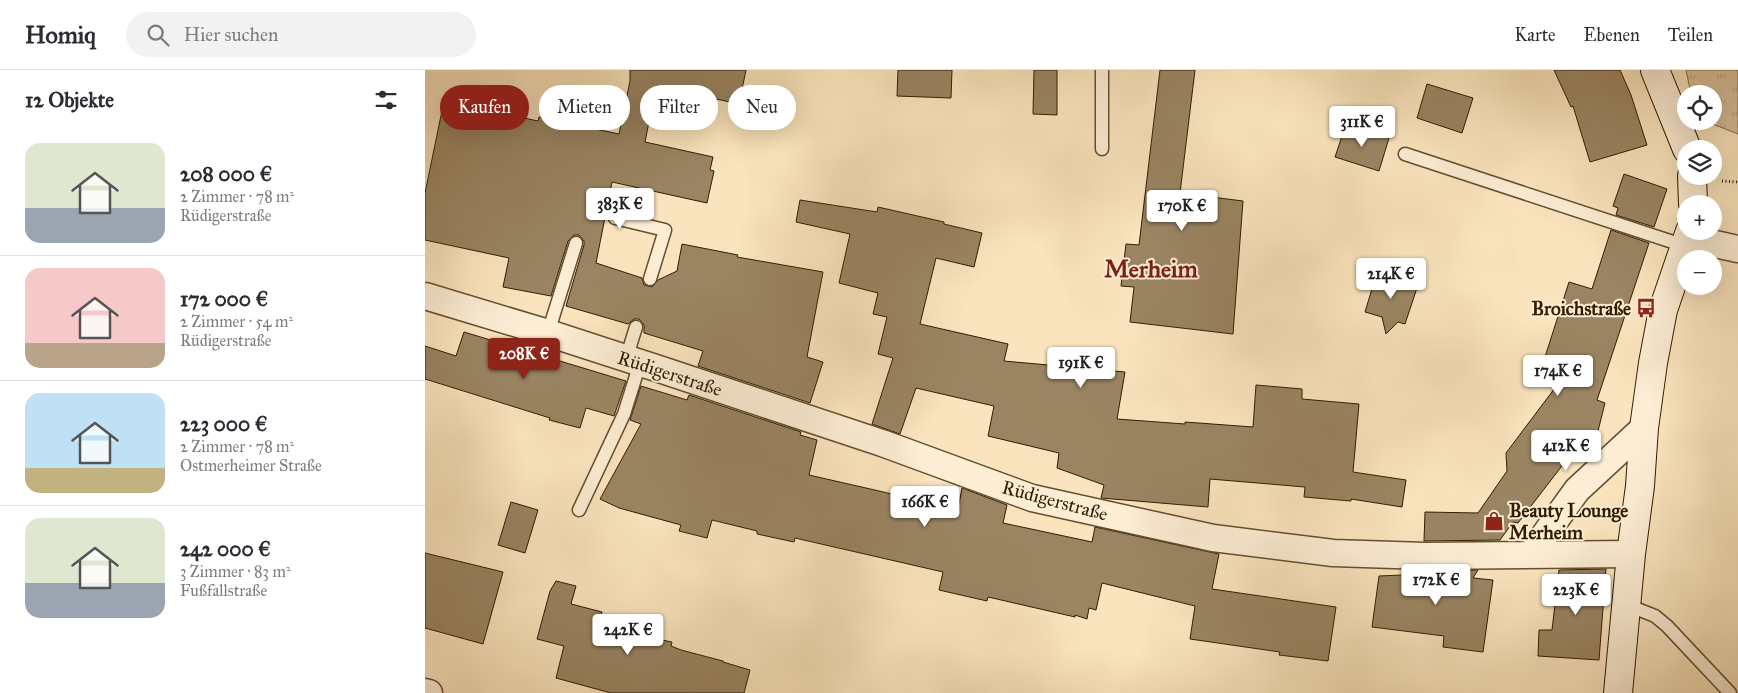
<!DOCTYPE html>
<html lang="de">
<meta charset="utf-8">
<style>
body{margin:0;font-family:"IM FELL Great Primer",serif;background:#f2f2f3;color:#2b2b33;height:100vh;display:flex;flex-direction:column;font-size:19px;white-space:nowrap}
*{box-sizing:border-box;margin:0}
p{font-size:16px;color:#7c7c81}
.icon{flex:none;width:28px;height:28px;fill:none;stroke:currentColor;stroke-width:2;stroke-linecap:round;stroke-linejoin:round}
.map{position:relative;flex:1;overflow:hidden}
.sheet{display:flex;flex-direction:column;background:#fff;width:425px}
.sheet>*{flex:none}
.guide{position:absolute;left:15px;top:15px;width:475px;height:45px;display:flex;gap:10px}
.tools{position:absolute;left:1252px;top:15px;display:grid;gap:10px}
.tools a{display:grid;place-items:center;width:45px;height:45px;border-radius:50%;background:#fff;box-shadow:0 5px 20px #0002;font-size:25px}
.price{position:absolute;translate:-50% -42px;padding:0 11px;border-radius:5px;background:#fff;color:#222;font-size:16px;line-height:32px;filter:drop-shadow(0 1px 2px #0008)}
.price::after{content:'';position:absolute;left:50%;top:30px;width:15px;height:11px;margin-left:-8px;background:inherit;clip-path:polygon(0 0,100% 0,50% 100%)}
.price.selected{background:#8f2418;color:#fff}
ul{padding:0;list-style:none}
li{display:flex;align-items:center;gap:15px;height:125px;padding:0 25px}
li+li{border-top:1px solid #e1e1e2}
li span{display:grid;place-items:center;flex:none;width:140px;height:100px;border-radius:15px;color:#555}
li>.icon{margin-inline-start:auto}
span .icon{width:60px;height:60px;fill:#fffc;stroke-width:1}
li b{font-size:21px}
h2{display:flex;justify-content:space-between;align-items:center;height:60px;padding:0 25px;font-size:21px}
.tag{padding:0 18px;border-radius:22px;background:#fff;box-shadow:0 5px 20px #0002;font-size:18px;line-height:45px}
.tag.selected{background:#8f2418;color:#fff}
header{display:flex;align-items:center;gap:30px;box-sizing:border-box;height:70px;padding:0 25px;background:#fff;border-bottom:1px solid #e1e1e2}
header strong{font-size:24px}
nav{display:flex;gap:28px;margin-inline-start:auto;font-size:18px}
.search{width:350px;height:45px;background:#f2f2f3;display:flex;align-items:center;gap:12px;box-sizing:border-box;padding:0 18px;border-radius:28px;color:#7c7c81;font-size:19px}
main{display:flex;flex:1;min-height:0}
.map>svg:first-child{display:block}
.grass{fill:url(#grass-tufts);stroke:#84704e}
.building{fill:#9a8462;stroke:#311d00}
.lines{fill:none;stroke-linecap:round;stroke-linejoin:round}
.lane-casing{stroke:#634f2f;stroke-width:15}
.street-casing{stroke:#634f2f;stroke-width:29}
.secondary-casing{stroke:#311d00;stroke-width:30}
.path{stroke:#311d00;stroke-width:3;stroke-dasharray:1 2.5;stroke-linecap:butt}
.lane{stroke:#fcedd4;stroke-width:12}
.street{stroke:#fcedd4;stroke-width:26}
.secondary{stroke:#fcedd4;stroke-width:28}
.labels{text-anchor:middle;stroke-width:4;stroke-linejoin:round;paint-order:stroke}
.poi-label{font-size:19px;font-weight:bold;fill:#311d00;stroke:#fcedd4;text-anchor:end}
.street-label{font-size:19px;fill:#311d00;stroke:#fcedd4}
.district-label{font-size:24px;font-weight:bold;fill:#7a1f14;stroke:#fcedd4}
</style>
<header>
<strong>Homiq</strong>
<div class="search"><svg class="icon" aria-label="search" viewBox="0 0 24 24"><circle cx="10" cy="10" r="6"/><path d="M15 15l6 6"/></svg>Hier suchen</div>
<nav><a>Karte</a><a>Ebenen</a><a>Teilen</a></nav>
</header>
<main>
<section class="sheet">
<h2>12 Objekte<svg class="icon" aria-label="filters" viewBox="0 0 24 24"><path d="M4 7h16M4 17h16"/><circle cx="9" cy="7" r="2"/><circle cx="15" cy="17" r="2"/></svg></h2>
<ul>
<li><span style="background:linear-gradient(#dfe7d0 65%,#9aa5b1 0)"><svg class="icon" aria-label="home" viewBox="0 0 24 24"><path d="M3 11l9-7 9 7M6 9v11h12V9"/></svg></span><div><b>208 000 €</b><p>2 Zimmer · 78 m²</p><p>Rüdigerstraße</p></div></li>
<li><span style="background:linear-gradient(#f6c9c9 75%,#b9a48a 0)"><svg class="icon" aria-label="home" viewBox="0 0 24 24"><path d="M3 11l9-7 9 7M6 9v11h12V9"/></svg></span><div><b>172 000 €</b><p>2 Zimmer · 54 m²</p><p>Rüdigerstraße</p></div></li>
<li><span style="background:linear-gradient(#bfe0f5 75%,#c2b280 0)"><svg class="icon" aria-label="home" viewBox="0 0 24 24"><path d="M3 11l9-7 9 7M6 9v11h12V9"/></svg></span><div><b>223 000 €</b><p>2 Zimmer · 78 m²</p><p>Ostmerheimer Straße</p></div></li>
<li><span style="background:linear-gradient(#dfe7d0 65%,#9aa5b1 0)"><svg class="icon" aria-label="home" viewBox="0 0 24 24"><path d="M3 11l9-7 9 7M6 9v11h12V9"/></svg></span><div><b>242 000 €</b><p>3 Zimmer · 83 m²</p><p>Fußfallstraße</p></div></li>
</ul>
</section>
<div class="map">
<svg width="1313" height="623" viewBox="0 0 1313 623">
<defs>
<pattern id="grass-tufts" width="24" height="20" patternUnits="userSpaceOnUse" patternTransform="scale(1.25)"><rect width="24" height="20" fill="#d8c29d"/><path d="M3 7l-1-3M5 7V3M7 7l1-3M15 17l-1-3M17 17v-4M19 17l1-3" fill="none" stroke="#baa685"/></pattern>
</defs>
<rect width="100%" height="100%" fill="#fae4bd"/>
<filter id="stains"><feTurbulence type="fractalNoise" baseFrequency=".004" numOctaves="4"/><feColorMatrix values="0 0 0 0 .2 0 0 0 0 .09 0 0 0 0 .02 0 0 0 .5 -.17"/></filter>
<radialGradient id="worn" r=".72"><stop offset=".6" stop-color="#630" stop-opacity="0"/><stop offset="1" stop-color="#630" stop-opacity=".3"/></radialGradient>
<path class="grass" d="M 1261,0 L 1313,0 L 1313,64 L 1280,51 L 1289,51 L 1289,24 L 1266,24 Z"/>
<path class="building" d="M 205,0 L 321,0 L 314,34 L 231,16 L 220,72 L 288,87 L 285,100 L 289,101 L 282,133 L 187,112 L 171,193 L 217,208 L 219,215 L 227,217 L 233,210 L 252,201 L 257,174 L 313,185 L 312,187 L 398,202 L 382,287 L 398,292 L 385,333 L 273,296 L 278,281 L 219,263 L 219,255 L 214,249 L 209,249 L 203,254 L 141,236 L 159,175 L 159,171 L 154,165 L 149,165 L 143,171 L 126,226 L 78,217 L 84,188 L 0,170 L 0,123 L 19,31 L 113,51 L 114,47 L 194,64 L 205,11 Z
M 473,0 L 527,0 L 526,28 L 472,26 Z
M 609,0 L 632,0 L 632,45 L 608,44 Z
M 735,0 L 770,0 L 755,123 L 818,131 L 808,264 L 705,252 L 709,217 L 696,216 L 701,174 L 714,175 Z
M 1129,0 L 1195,0 L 1206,25 L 1222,75 L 1165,92 L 1148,36 L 1146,37 Z
M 1002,14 L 1048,28 L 1037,63 L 992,48 Z
M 921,54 L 964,68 L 954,101 L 910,87 Z
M 1199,104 L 1242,119 L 1229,157 L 1191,145 L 1193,138 L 1188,136 Z
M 375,130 L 452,142 L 453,137 L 519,152 L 519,154 L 557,163 L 549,197 L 511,188 L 495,254 L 583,274 L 579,291 L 700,302 L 692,349 L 760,354 L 760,352 L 828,357 L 831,315 L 877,319 L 877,329 L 934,334 L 928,402 L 981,410 L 977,437 L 926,429 L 926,431 L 879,427 L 880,417 L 785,409 L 783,437 L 676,428 L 679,415 L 632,398 L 634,383 L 563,366 L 569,336 L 491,318 L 475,364 L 447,354 L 468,288 L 453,284 L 462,247 L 448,244 L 453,223 L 414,213 L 425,164 L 371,152 Z
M 1186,160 L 1224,173 L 1172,330 L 1180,333 L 1173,361 L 1160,366 L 1093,453 L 1088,452 L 1075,470 L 999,471 L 1000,442 L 1053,443 L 1082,401 L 1081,383 L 1145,298 L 1119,290 L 1144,212 L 1167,219 Z
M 952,202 L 993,215 L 980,254 L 973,252 L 961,264 L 957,247 L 940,242 Z
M 39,262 L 201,311 L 189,346 L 161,338 L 155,358 L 124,350 L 125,348 L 0,309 L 0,276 L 31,286 Z
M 216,316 L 262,330 L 264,325 L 376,362 L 375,365 L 392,370 L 384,405 L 533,439 L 537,418 L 582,435 L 578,453 L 667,472 L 670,457 L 794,484 L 787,519 L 911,537 L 903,591 L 854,585 L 855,582 L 765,569 L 770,536 L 677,513 L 671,540 L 664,538 L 662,549 L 650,545 L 650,547 L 563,527 L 562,531 L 514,520 L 518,502 L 370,468 L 369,472 L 332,464 L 332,461 L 287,450 L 282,468 L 254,461 L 256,455 L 194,438 L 175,429 L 216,354 L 205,350 Z
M 86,432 L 113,440 L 100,483 L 73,475 Z
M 0,483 L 78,502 L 58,574 L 0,558 Z
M 1181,499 L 1174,590 L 1113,586 L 1114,560 L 1127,560 L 1134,500 Z
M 1053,500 L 1048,508 L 1068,510 L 1058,582 L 1018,577 L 1019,566 L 947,557 L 954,506 L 998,504 L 998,501 Z
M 131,511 L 151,516 L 146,534 L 177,542 L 173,557 L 247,572 L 246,576 L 256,580 L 298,591 L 298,592 L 325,600 L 319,623 L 186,623 L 131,608 L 139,576 L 112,569 L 125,521 Z"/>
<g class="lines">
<defs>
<path id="lane" d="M 677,0 L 677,79
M 980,84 L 1260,176
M 190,148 L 240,160 L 225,209
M 123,263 L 151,173
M 201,289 L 211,257
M 154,440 L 199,344 L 215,293
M 1202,535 L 1230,546 L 1242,556 L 1305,623"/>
<path id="street" d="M 1264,165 L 1290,174 L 1313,179
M 0,226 L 123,263 L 231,298 L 457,373 L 607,428 L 788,468 L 908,483 L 1000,486 L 1206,484
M 1106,484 L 1152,420 L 1219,358
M 0,622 L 4,623"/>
<path id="secondary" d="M 1230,0 L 1262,79
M 1267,106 L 1268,134
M 1193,623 L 1206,484 L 1215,416 L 1219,358 L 1228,293 L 1238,240 L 1265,161"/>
</defs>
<use href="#lane" class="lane-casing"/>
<use href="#street" class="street-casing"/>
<use href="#secondary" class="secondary-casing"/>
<path class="path" d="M 1297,111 L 1313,112"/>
<use href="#lane" class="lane"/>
<use href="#street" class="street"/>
<use href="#secondary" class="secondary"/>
</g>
<defs>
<symbol id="bus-bare" viewBox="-9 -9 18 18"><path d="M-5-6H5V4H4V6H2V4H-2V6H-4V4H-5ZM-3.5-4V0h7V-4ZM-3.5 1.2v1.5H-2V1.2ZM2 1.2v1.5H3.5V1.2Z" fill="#8f2418" stroke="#fcedd4" stroke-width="2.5" paint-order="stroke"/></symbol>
<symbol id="shop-bare" viewBox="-9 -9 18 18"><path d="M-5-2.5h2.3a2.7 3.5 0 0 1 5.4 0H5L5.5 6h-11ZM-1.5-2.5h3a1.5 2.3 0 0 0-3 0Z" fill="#8f2418" stroke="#fcedd4" stroke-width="2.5" paint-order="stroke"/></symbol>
</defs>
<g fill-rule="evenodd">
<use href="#bus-bare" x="1207" y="224" width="28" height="28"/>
<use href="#shop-bare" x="1055" y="437" width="28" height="28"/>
</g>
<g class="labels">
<g class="poi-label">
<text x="1206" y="245">Broichstraße</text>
<text x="1084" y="447" text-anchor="start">Beauty Lounge<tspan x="1084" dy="22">Merheim</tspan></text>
</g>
<g class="street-label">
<text transform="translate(245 303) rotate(18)" y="7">Rüdigerstraße</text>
<text transform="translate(630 430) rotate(15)" y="7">Rüdigerstraße</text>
</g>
<g class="district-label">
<text x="726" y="207">Merheim</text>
</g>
</g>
<rect width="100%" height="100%" filter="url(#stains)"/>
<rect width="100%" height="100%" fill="url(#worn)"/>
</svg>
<div class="tools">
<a><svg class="icon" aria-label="locate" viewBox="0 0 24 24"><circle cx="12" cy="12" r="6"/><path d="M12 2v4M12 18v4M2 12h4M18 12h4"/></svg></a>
<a><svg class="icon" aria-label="layers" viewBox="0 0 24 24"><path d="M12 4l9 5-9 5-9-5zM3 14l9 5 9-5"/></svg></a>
<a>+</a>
<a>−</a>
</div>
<b class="price" style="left:937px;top:78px">311K €</b>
<b class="price" style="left:195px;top:160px">383K €</b>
<b class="price" style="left:757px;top:162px">170K €</b>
<b class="price" style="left:966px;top:230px">214K €</b>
<b class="price selected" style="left:99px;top:310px">208K €</b>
<b class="price" style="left:656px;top:319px">191K €</b>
<b class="price" style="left:1133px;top:327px">174K €</b>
<b class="price" style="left:1141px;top:402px">412K €</b>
<b class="price" style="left:500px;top:458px">166K €</b>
<b class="price" style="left:1011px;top:536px">172K €</b>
<b class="price" style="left:1151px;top:546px">223K €</b>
<b class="price" style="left:203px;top:586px">242K €</b>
<div class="guide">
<a class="tag selected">Kaufen</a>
<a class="tag">Mieten</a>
<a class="tag">Filter</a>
<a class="tag">Neu</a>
</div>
</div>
</main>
